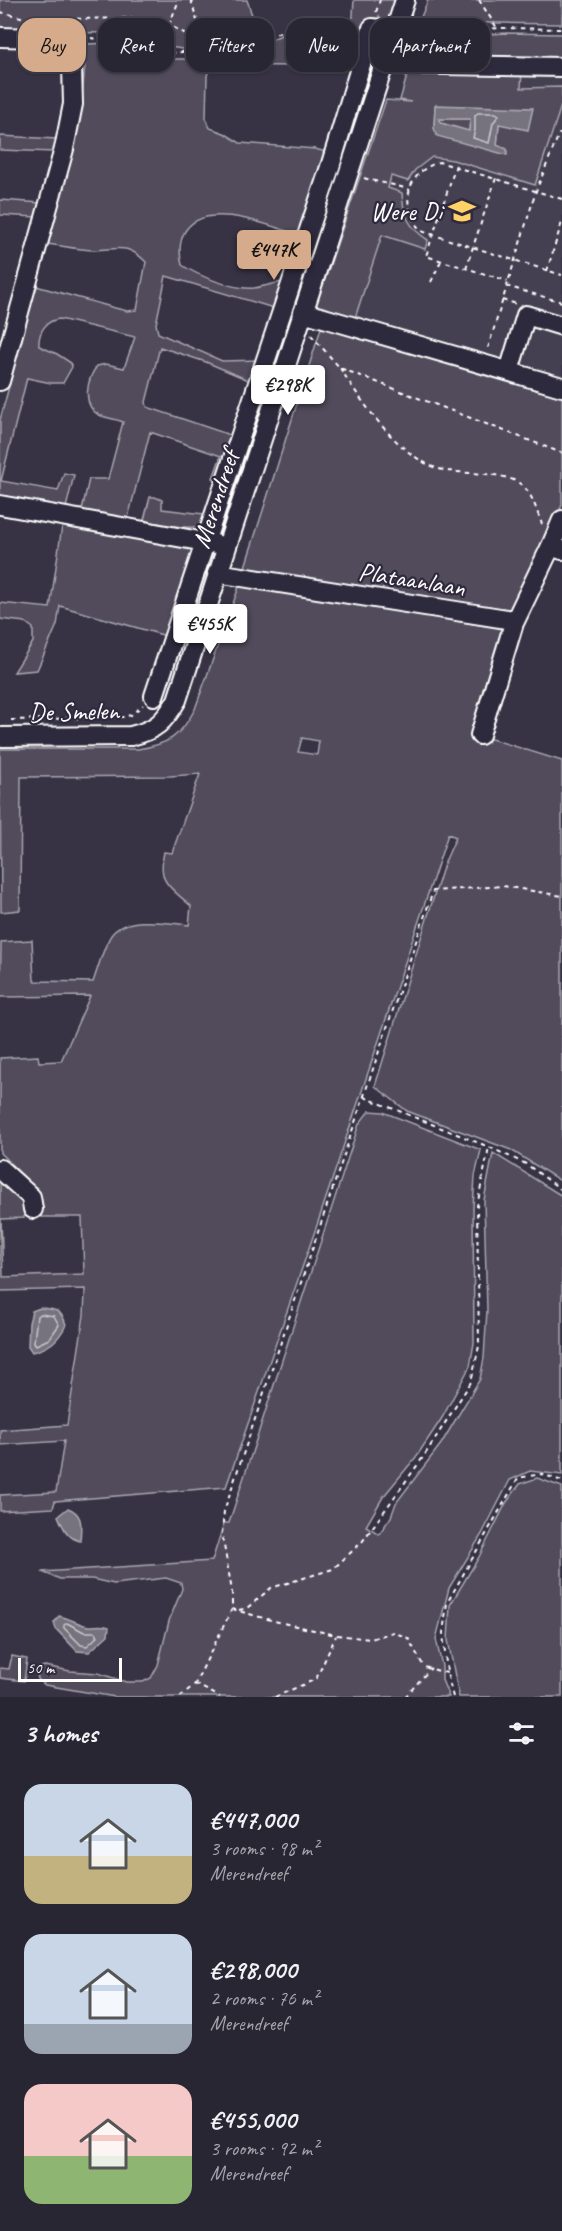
<!DOCTYPE html>
<meta charset="utf-8">
<style>
body{margin:0;font-family:Caveat,sans-serif;background:#312e3c;color:#f1f3f6;height:100vh;display:flex;flex-direction:column;font-size:22px;white-space:nowrap}
*{box-sizing:border-box;margin:0}
p{font-size:20px;color:#a5a5ac}
.icon{flex:none;width:33px;height:33px;fill:none;stroke:currentColor;stroke-width:2;stroke-linecap:round;stroke-linejoin:round}
.map{position:relative;height:1697px;overflow:hidden}
.side{display:flex;flex-direction:column;background:#292634;flex:1}
.side>*{flex:none}
.hud{position:absolute;left:18px;top:18px;width:526px;height:54px;display:flex;gap:12px}
.scale{position:absolute;left:18px;bottom:15px;width:104px;box-sizing:border-box;padding-left:6px;border:3px solid #fff;border-top:0;font-size:16px;line-height:21px;white-space:nowrap;color:#fff;-webkit-text-stroke:4px #2f2a3d;paint-order:stroke}
.price{position:absolute;translate:-50% -51px;padding:0 14px;border-radius:6px;background:#fff;color:#222;font-size:20px;line-height:39px;filter:drop-shadow(0 2px 3px #0008)}
.price::after{content:'';position:absolute;left:50%;top:36px;width:18px;height:14px;margin-left:-9px;background:inherit;clip-path:polygon(0 0,100% 0,50% 100%)}
.price.current{background:#d6ab8b;color:#111}
ul{padding:0;list-style:none}
li{display:flex;align-items:center;gap:18px;height:150px;padding:0 24px}
li span{display:grid;place-items:center;flex:none;width:168px;height:120px;border-radius:18px;color:#555}
li>.icon{margin-inline-start:auto}
span .icon{width:72px;height:72px;fill:#fffc;stroke-width:1}
li b{font-size:26px}
h2{display:flex;justify-content:space-between;align-items:center;height:72px;padding:0 24px;font-size:26px}
.chip{padding:0 21px;border-radius:18px;background:#292634;box-shadow:0 2px 4px #0004,0 0 0 2px #45434f;font-size:21px;line-height:54px}
.chip.current{background:#d6ab8b;color:#111}
.map>svg:first-child{display:block}
.built{fill:#444051}
.green{fill:#514c5c;stroke:#a8a6ae;stroke-width:1.5;fill-rule:evenodd}
.water{fill:#76737f;stroke:#adabb2;stroke-width:1.5;fill-rule:evenodd}
.lines{fill:none;stroke-linecap:round;stroke-linejoin:round}
.shore{stroke:#c8c7cc;stroke-width:1.5}
.minor-casing{stroke:#fff;stroke-width:22}
.path{stroke:#fff;stroke-width:2;stroke-dasharray:4.5 4.5;stroke-linecap:butt}
.minor{stroke:#2f2a3d;stroke-width:18}
.labels{text-anchor:middle;stroke-width:4.5;stroke-linejoin:round;paint-order:stroke}
.poi-label{font-size:26px;fill:#fff;stroke:#2f2a3d;text-anchor:end}
.street-label{font-size:26px;fill:#fff;stroke:#2f2a3d}
</style>
<div class="map">
<svg width="562" height="1697" viewBox="0 0 562 1697">
<rect width="100%" height="100%" fill="#373345"/>
<filter id="ink" filterUnits="userSpaceOnUse"><feTurbulence type="fractalNoise" baseFrequency=".0167" numOctaves="2"/><feDisplacementMap in="SourceGraphic" scale="12" xChannelSelector="R" yChannelSelector="G"/><feConvolveMatrix kernelMatrix="1 2 1 2 8 2 1 2 1" color-interpolation-filters="sRGB"/></filter>
<g filter="url(#ink)">
<path class="built" d="M 562,64 L 562,394 L 323,322 L 400,100 L 409,69 Z"/>
<path class="green" d="M 0,0 L 247,0 L 259,36 L 242,42 L 182,49 L 157,45 L 106,33 L 0,31 Z
M 354,0 L 396,0 L 387,24 L 379,16 L 367,63 L 332,69 L 300,66 L 215,65 L 209,69 L 207,76 L 206,118 L 210,128 L 224,133 L 240,143 L 315,149 L 330,153 L 302,236 C 273,227 203,197 184,233 C 179,243 179,253 182,265 C 198,276 234,290 254,288 C 265,286 276,283 287,281 L 277,309 L 166,276 L 156,324 L 158,333 L 222,361 L 261,360 L 253,382 L 206,362 L 160,347 L 146,402 L 147,407 L 233,436 L 220,480 L 213,478 L 221,456 L 150,432 L 128,518 L 82,510 L 89,479 L 108,479 L 123,422 C 116,419 106,418 99,415 C 81,405 87,379 97,366 L 106,364 L 124,368 L 135,337 L 60,319 C 46,320 38,332 39,346 L 57,354 L 71,363 L 72,367 L 63,383 L 51,383 L 27,378 L 1,481 L 58,491 L 64,473 L 74,475 L 66,508 L 0,497 L 0,420 L 36,286 L 115,308 L 127,311 L 137,310 L 146,262 C 127,243 119,249 95,250 C 79,250 63,246 48,244 L 80,117 L 87,44 L 112,43 L 150,55 L 172,59 L 190,59 L 248,50 L 288,32 L 300,29 L 352,30 Z
M 428,0 L 562,0 L 562,24 L 419,22 Z
M 507,33 L 562,34 L 562,64 L 522,71 L 521,88 L 562,87 L 562,103 L 535,185 L 453,160 L 432,157 L 415,170 L 408,181 L 391,176 L 388,188 L 402,193 C 403,215 409,228 428,240 L 425,249 L 382,235 L 353,324 L 314,312 L 386,100 L 411,102 L 400,100 L 418,38 ZM 435,106 L 499,124 L 497,146 L 434,128 Z
M 439,119 L 470,119 L 469,132 L 441,123 Z
M 0,136 L 57,139 L 54,152 L 0,150 Z
M 0,200 L 41,203 L 37,217 L 0,215 Z
M 323,322 L 562,394 L 562,505 L 514,610 L 244,570 Z
M 150,497 L 155,497 L 162,500 L 162,509 L 204,514 L 208,504 L 211,505 C 210,511 209,519 205,523 C 195,533 158,523 144,520 Z
M 62,526 L 201,549 L 177,639 L 60,606 L 57,625 L 37,670 L 14,672 L 33,642 L 33,628 L 25,622 L 0,619 L 0,603 L 50,608 Z
M 240,584 L 503,629 L 494,658 L 475,734 L 562,761 L 562,1182 L 511,1150 L 407,1111 L 375,1086 L 444,864 L 456,837 L 448,834 L 317,1225 L 226,1487 L 55,1501 L 53,1508 L 0,1511 L 0,1495 L 56,1492 L 64,1441 L 0,1445 L 0,1430 L 67,1425 L 84,1315 L 85,1292 L 85,1289 L 0,1291 L 0,1174 L 24,1198 L 24,1218 L 1,1219 L 3,1277 L 84,1274 L 82,1217 L 41,1217 L 39,1192 L 0,1153 L 0,1058 L 38,1056 L 39,1062 L 61,1061 L 90,996 L 0,997 L 1,942 L 32,940 L 34,981 L 93,982 C 98,969 104,944 112,934 C 128,915 166,923 189,925 L 191,906 C 170,887 157,883 164,852 L 172,853 L 200,774 L 170,776 L 21,777 L 20,910 L 1,912 L 0,749 L 138,749 C 169,744 180,737 195,709 ZM 302,738 L 319,741 L 317,755 L 298,752 Z
M 369,1111 L 383,1112 L 481,1150 L 475,1176 L 473,1208 L 474,1343 L 470,1366 L 442,1418 L 416,1457 L 383,1497 L 366,1526 L 379,1534 L 391,1517 L 396,1503 L 441,1444 L 480,1379 L 484,1358 L 487,1310 L 484,1200 L 493,1153 L 562,1196 L 562,1475 L 530,1471 L 510,1480 L 482,1534 L 449,1588 L 436,1639 L 442,1666 L 442,1680 L 449,1697 L 115,1697 L 45,1685 L 38,1679 L 37,1674 L 41,1667 L 45,1666 L 70,1671 L 98,1673 L 126,1682 L 143,1682 L 151,1678 L 158,1665 L 169,1621 L 182,1589 L 181,1583 L 166,1578 L 114,1584 L 92,1579 L 60,1579 L 42,1572 L 212,1561 L 224,1523 L 229,1523 L 359,1124 Z
M 537,1478 L 562,1487 L 562,1697 L 459,1697 L 448,1640 L 450,1605 L 479,1557 L 506,1503 L 520,1484 Z
M 12,1656 L 27,1659 L 24,1681 L 0,1678 L 0,1668 L 9,1669 Z"/>
<path class="water" d="M 435,105 L 533,108 L 528,130 L 499,124 L 497,145 L 507,149 L 507,155 L 437,136 L 434,128 ZM 439,119 L 470,119 L 469,131 L 441,123 Z
M 40,1308 C 55,1309 62,1310 66,1325 C 58,1341 49,1348 32,1352 L 28,1346 L 29,1323 L 32,1311 Z
M 68,1508 C 84,1514 81,1526 80,1541 C 67,1538 63,1527 58,1516 Z
M 59,1616 C 69,1618 74,1622 84,1625 C 92,1628 100,1623 109,1627 L 108,1635 L 89,1652 L 77,1651 L 56,1629 L 54,1623 Z"/>
<g class="lines">
<path class="shore" d="M 478,113 L 496,113 L 499,115 L 493,123 L 489,143 L 473,138 L 475,130 L 475,115 Z
M 41,1314 L 54,1316 L 59,1325 L 49,1339 L 36,1345 L 34,1342 L 37,1316 Z
M 67,1623 L 84,1632 L 96,1632 L 98,1636 L 87,1646 L 81,1645 L 64,1628 L 64,1625 Z"/>
<defs>
<path id="minor" d="M 0,37 L 76,39 L 72,66 L 73,104 L 64,149 L 0,381
M 384,64 L 562,67
M 303,312 L 562,387
M 509,371 L 526,315 L 562,326
M 0,505 L 216,544
M 551,546 L 562,520
M 217,573 L 513,620 L 514,623 L 551,546 L 562,550
M 154,696 L 330,167 L 372,28 L 395,31
M 480,735 L 514,623
M 0,737 L 131,736 C 156,730 164,722 177,700 L 405,0
M 0,1169 L 31,1197 L 33,1209"/>
</defs>
<use href="#minor" class="minor-casing"/>
<path class="path" d="M 191,0 L 206,51
M 479,0 L 497,28
M 0,12 L 38,21
M 376,12 L 380,0
M 50,22 L 62,19 L 148,18 L 169,25 L 186,34 L 202,37
M 169,25 L 179,0
M 412,31 L 425,32 L 503,28 L 562,29
M 91,38 L 173,53 L 246,45 L 296,26 L 356,28
M 456,165 L 426,256 L 508,281
M 364,178 C 380,183 394,184 410,190
M 562,199 L 439,162 C 406,172 399,206 421,231 L 562,275
M 466,268 L 496,178
M 547,271 L 562,222
M 431,282 L 441,261
M 506,286 L 562,302
M 502,300 L 517,304
M 311,335 L 340,368 L 562,453
M 488,348 L 536,191 L 559,134 L 562,134
M 340,368 C 362,402 398,456 439,469 C 463,476 506,469 524,487 C 533,495 537,513 542,524
M 11,720 L 123,717 L 131,715 L 143,705
M 364,1097 L 489,1147 L 526,1164 L 562,1190
M 232,1609 L 274,1621 L 336,1635 L 371,1639 L 393,1632 L 408,1638 L 424,1667 L 447,1673
M 239,1610 L 247,1608 L 271,1588 L 333,1569 L 362,1542 L 424,1456 L 471,1382 L 479,1346 L 477,1206 L 489,1147
M 195,1684 L 220,1697
M 180,1697 L 195,1684 L 232,1609 L 232,1591 L 222,1534 L 224,1511 L 433,891 L 503,886 L 562,896
M 275,1697 L 316,1679 L 336,1636
M 405,1697 L 431,1668
M 453,1697 L 447,1673 L 443,1633 L 447,1603 L 518,1478 L 542,1474 L 562,1481"/>
<use href="#minor" class="minor"/>
</g>
</g>
<defs>
<symbol id="school-bare" viewBox="-9 -9 18 18"><path d="M0-5L7-2L0 1L-7-2ZM-4 1L0 2.5L4 1V4Q0 6-4 4Z" fill="#ffd166" stroke="#2f2a3d" stroke-width="2.5" paint-order="stroke"/></symbol>
</defs>
<g fill-rule="evenodd">
<use href="#school-bare" x="443" y="192" width="38" height="38"/>
</g>
<g class="labels">
<g class="poi-label">
<text x="442" y="220">Were Di</text>
</g>
<g class="street-label">
<text transform="translate(215 499) rotate(-72)" y="9">Merendreef</text>
<text transform="translate(412 579) rotate(9)" y="9">Plataanlaan</text>
<text transform="translate(74 711) rotate(-1)" y="9">De Smelen</text>
</g>
</g>
</svg>
<div class="scale">50 m</div>
<b class="price current" style="left:274px;top:281px">€447K</b>
<b class="price" style="left:288px;top:416px">€298K</b>
<b class="price" style="left:210px;top:655px">€455K</b>
<div class="hud">
<a class="chip current">Buy</a>
<a class="chip">Rent</a>
<a class="chip">Filters</a>
<a class="chip">New</a>
<a class="chip">Apartment</a>
</div>
</div>
<section class="side">
<h2>3 homes<svg class="icon" aria-label="filters" viewBox="0 0 24 24"><path d="M4 7h16M4 17h16"/><circle cx="9" cy="7" r="2"/><circle cx="15" cy="17" r="2"/></svg></h2>
<ul>
<li><span style="background:linear-gradient(#c9d6e8 60%,#c2b280 0)"><svg class="icon" aria-label="home" viewBox="0 0 24 24"><path d="M3 11l9-7 9 7M6 9v11h12V9"/></svg></span><div><b>€447,000</b><p>3 rooms · 98 m²</p><p>Merendreef</p></div></li>
<li><span style="background:linear-gradient(#c9d6e8 75%,#9aa5b1 0)"><svg class="icon" aria-label="home" viewBox="0 0 24 24"><path d="M3 11l9-7 9 7M6 9v11h12V9"/></svg></span><div><b>€298,000</b><p>2 rooms · 76 m²</p><p>Merendreef</p></div></li>
<li><span style="background:linear-gradient(#f6c9c9 60%,#8fb573 0)"><svg class="icon" aria-label="home" viewBox="0 0 24 24"><path d="M3 11l9-7 9 7M6 9v11h12V9"/></svg></span><div><b>€455,000</b><p>3 rooms · 92 m²</p><p>Merendreef</p></div></li>
</ul>
</section>
